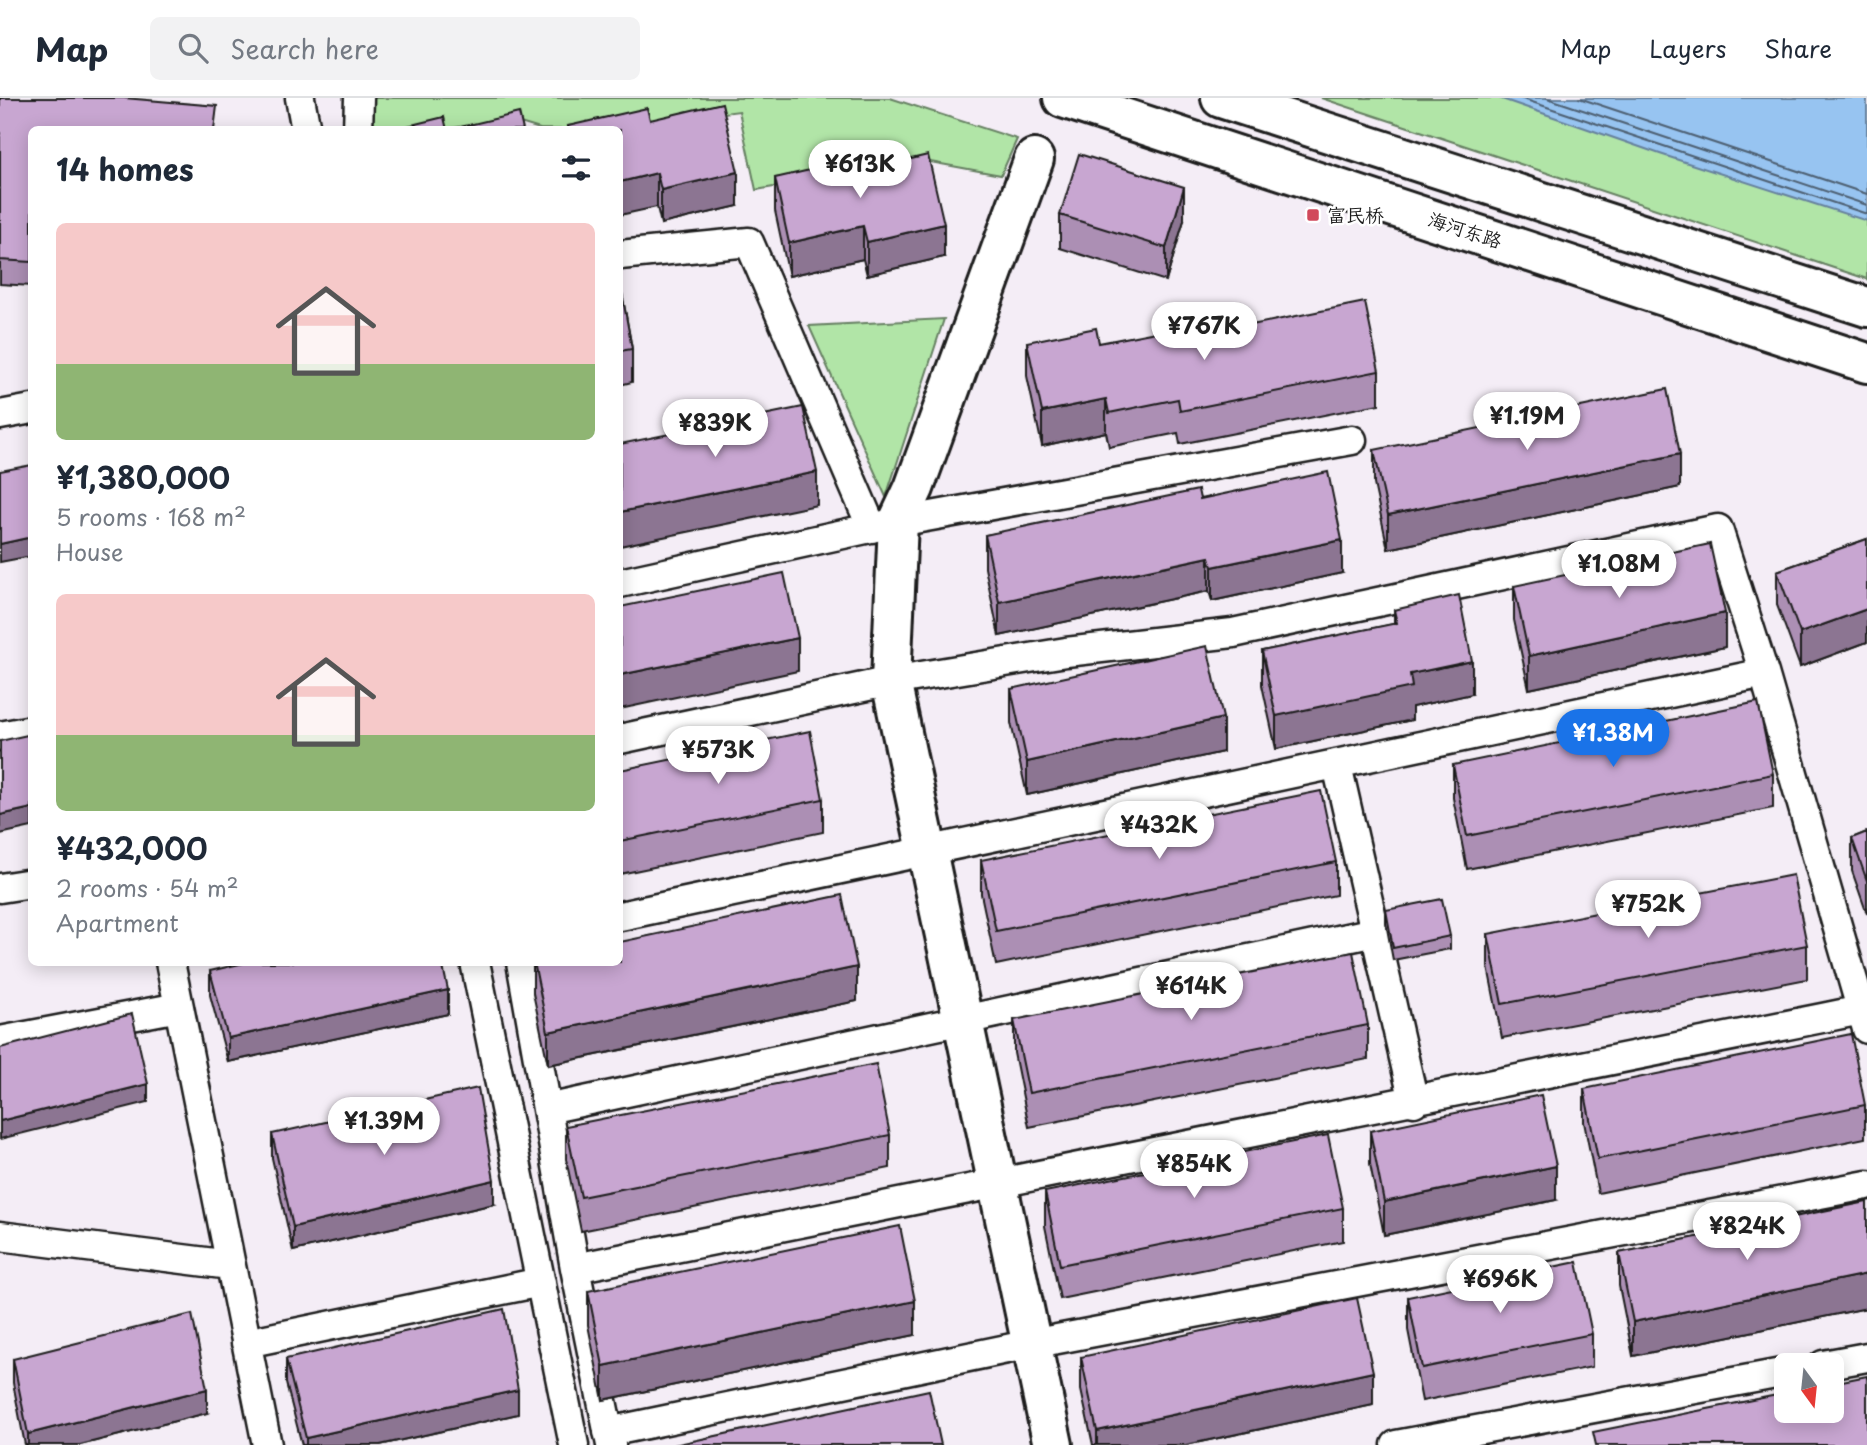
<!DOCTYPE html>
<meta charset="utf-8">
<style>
body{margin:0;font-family:"Playpen Sans","LXGW WenKai TC",sans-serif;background:#f2f2f3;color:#1f2937;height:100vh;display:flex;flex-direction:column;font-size:26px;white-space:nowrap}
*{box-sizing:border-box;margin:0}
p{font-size:23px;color:#747a83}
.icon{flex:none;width:38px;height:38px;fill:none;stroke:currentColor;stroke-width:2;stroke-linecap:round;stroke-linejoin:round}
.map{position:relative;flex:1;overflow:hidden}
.side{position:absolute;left:28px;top:28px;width:595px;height:840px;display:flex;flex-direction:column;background:#fff;border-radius:10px;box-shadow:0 4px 18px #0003}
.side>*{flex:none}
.needle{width:46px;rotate:165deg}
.controls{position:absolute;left:1774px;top:1255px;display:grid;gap:14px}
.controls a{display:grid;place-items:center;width:70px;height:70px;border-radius:10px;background:#fff;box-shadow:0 4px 18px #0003;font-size:35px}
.price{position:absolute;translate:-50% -60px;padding:0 16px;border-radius:24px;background:#fff;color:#222;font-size:23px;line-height:46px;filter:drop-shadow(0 2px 4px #0008)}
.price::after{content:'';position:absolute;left:50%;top:42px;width:21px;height:16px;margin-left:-10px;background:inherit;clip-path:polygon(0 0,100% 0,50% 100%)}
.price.selected{background:#1a73e8;color:#fff}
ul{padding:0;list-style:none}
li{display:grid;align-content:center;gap:14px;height:371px;padding:0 28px}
li span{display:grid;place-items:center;height:217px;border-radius:10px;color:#555}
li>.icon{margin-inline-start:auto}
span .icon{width:126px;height:126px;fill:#fffc;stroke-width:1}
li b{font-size:30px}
h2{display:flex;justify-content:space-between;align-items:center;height:84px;padding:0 28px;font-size:30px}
header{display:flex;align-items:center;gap:42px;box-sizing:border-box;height:98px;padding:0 35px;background:#fff;border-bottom:2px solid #e0e1e3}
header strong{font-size:33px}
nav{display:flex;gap:38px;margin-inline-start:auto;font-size:24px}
.search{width:490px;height:63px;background:#f2f2f3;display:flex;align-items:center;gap:18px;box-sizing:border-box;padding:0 24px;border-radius:10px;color:#747a83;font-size:26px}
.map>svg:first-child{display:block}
.green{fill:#b1e5a7;stroke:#668062;stroke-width:2}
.water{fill:#97c4f1;stroke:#66819c;stroke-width:2}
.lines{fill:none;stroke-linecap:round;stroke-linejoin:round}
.shore{stroke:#4d5f71;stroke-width:2}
.street-casing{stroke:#1c1c1c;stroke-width:33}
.secondary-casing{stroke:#1c1c1c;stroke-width:44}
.street{stroke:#fff;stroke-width:28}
.secondary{stroke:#fff;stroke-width:38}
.wall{fill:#ac8fb4;stroke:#1c1c1c;stroke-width:2}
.shaded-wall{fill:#8c7492;stroke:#1c1c1c;stroke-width:2}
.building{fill:#c8a6d1;stroke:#1c1c1c;stroke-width:2}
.poi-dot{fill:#d1495b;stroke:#fff;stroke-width:2.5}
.labels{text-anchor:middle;stroke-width:5;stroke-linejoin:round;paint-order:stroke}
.poi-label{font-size:19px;fill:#1c1c1c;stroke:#fff;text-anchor:start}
.street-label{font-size:19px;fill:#1c1c1c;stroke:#fff}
</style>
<header>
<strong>Map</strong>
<div class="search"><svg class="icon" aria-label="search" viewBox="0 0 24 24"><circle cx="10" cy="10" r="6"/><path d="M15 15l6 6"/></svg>Search here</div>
<nav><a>Map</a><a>Layers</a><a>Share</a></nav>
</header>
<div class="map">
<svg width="1867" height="1347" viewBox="0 0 1867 1347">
<rect width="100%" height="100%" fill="#f4edf6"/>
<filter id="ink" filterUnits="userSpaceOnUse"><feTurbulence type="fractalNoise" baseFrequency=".0143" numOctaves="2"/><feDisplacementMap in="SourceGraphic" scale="14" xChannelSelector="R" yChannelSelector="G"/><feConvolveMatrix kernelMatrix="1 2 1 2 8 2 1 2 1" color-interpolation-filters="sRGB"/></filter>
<g filter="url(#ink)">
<path class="green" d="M 353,0 L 890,0 L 1017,41 L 1001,77 L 925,63 L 756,92 L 739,13 L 590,32 L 540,31 L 510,22 L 436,32 L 357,32 Z
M 1321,0 L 1867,0 L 1867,181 Z
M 944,221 L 886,399 L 809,228 Z"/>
<path class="water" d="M 1499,0 L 1867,0 L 1867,123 L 1660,56 Z"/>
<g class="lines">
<path class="shore" d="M 1520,0 L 1867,116
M 1547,0 L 1867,107
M 1579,0 L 1867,96"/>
<defs>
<path id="street" d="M 300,0 L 306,32
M 358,32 L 359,0
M 620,157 L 749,144 L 872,430
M 0,317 L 32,311
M 620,485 L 898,424 L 1352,342
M 0,638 L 32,632
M 620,641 L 891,583 L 1066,554 L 1233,535 L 1718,431 L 1764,575 L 1867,931
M 1337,667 L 1414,1004
M 0,790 L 32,785
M 620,818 L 1764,575
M 170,864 L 267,1347
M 475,864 L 574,1347
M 521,864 L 575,1170 L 611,1347
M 0,943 L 179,909
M 547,1011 L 1375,834
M 0,1138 L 230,1167
M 575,1170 C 1004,1083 1433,1000 1861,912
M 246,1245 L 541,1184
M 1823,1267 L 1867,1259
M 608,1334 L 1031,1246 L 1867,1087
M 1396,1347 L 1787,1274"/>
<path id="secondary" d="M 1063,0 L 1867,265
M 1221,0 L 1867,209
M 1034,61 L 914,390 L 898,424 L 891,583 L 1053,1347"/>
</defs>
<use href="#street" class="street-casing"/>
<use href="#secondary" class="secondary-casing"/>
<use href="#street" class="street"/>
<use href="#secondary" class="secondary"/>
</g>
<path class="wall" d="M 0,0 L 217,32 L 32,32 L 32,188 L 0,186 Z
M 650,22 L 738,108 L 661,126 L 657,109 L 620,32 L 568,32 L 568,28 Z
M 856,74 L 944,159 L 867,177 L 863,161 L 789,178 L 775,113 L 775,80 Z
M 1060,117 L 1184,122 L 1166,183 L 1060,150 Z
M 620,184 L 632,251 L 632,284 L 620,287 Z
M 1027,244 L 1099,245 L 1168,244 L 1379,273 L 1379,306 L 1180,346 L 1178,335 L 1109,349 L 1106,334 L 1042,348 L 1027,278 Z
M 1374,352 L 1680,389 L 1388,451 L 1374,386 Z
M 1200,401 L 1342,475 L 1212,503 L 1209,493 L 999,538 L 985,470 L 985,437 Z
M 1867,441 L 1867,544 L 1800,569 L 1777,507 L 1777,473 Z
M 1514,488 L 1725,549 L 1529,591 L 1514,522 Z
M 1394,512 L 1472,596 L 1412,609 L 1412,622 L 1276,651 L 1262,587 L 1262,553 L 1394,526 Z
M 1011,591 L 1223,654 L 1027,697 L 1011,625 Z
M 1453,667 L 1773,676 L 1773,710 L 1467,771 L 1453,700 Z
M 620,672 L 823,701 L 823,734 L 620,776 Z
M 1867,734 L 1867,816 L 1852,773 L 1852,740 Z
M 981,762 L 1336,764 L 1336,797 L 996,867 L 981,796 Z
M 1386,812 L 1450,838 L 1450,851 L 1393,862 L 1386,825 Z
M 1488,836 L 1807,847 L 1807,881 L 1502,940 L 1488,869 Z
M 533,864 L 620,864 L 857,903 L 548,967 L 533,895 Z
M 210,873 L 448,916 L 228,964 L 210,897 Z
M 1014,922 L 1368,927 L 1368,961 L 1029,1029 L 1014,955 Z
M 1584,991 L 1865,1007 L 1865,1040 L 1598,1095 L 1584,1024 Z
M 566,1028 L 890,1037 L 890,1070 L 581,1133 L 566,1061 Z
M 1370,1033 L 1556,1102 L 1384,1137 L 1370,1066 Z
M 272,1036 L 494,1106 L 293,1153 L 272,1060 Z
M 1045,1094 L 1343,1110 L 1343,1143 L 1060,1201 L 1045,1128 Z
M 1867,1104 L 1867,1210 L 1633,1258 L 1619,1188 L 1619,1155 Z
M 588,1193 L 915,1237 L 603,1302 L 588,1227 Z
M 1408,1199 L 1592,1236 L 1592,1269 L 1422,1303 L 1408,1232 Z
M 1081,1259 L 1373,1307 L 1186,1347 L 1093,1347 L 1081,1292 Z
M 13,1261 L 207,1315 L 80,1347 L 25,1347 L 13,1285 Z
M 286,1261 L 518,1316 L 380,1347 L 302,1347 L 286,1285 Z"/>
<path class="shaded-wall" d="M 738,74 L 738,108 L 661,126 L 661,92 Z
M 657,75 L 657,109 L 620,117 L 620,84 Z
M 1184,89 L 1184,122 L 1166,183 L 1166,150 Z
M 944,126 L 944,159 L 867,177 L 867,144 Z
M 863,128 L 863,161 L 789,178 L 789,145 Z
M 1106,301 L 1106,334 L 1042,348 L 1042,314 Z
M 1680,356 L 1680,389 L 1388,451 L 1388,417 Z
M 817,374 L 817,407 L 620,448 L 620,414 Z
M 32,439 L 32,458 L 0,464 L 0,446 Z
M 1342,442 L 1342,475 L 1212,503 L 1212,469 Z
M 1209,459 L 1209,493 L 999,538 L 999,504 Z
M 1867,511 L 1867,544 L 1800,569 L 1800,535 Z
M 1725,515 L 1725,549 L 1529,591 L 1529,558 Z
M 798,540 L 798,573 L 620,611 L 620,577 Z
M 1472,563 L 1472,596 L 1412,609 L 1412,622 L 1276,651 L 1276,618 L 1410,576 Z
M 1223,620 L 1223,654 L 1027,697 L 1027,664 Z
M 32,710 L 32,729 L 0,736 L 0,717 Z
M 857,869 L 857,903 L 548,967 L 548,934 Z
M 448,892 L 448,916 L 228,964 L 228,940 Z
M 148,986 L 148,1004 L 0,1041 L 0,1023 Z
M 1556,1068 L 1556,1102 L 1384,1137 L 1384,1104 Z
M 494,1082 L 494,1106 L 293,1153 L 293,1129 Z
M 1867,1176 L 1867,1210 L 1633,1258 L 1633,1224 Z
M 915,1203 L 915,1237 L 603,1302 L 603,1268 Z
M 1373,1274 L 1373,1307 L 1186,1347 L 1097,1347 L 1097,1333 Z
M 207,1291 L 207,1315 L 80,1347 L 28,1347 L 28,1336 Z
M 518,1292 L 518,1316 L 380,1347 L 306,1347 L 306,1340 Z"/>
<path class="building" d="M 0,0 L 124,0 L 217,8 L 214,32 L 32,32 L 32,164 L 0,162 Z
M 722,5 L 738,74 L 661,92 L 657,75 L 620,84 L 620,32 L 569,32 L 568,28 L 647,10 L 650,22 Z
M 519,15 L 523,32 L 448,32 Z
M 444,19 L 447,32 L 391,32 Z
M 1079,56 L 1184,89 L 1166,150 L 1060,117 Z
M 928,57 L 944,126 L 867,144 L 863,128 L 789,145 L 775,80 L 854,62 L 856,74 Z
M 620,184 L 632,251 L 620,253 Z
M 1365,204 L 1379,273 L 1180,313 L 1178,301 L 1109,315 L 1106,301 L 1042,314 L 1027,244 L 1096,230 L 1099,245 L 1166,232 L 1168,244 Z
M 1667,291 L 1680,356 L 1388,417 L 1374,352 Z
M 803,309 L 817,374 L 620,414 L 620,346 Z
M 32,367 L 32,439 L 0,446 L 0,373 Z
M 1328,374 L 1342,442 L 1212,469 L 1209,459 L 999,504 L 985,437 L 1198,392 L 1200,401 Z
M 1867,441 L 1867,511 L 1800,535 L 1777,473 Z
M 1710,446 L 1725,515 L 1529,558 L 1514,488 Z
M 784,475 L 798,540 L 620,577 L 620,509 Z
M 1459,497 L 1472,563 L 1410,576 L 1412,589 L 1276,618 L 1262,553 L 1397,525 L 1394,512 Z
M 1207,548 L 1223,620 L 1027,664 L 1011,591 Z
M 1758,604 L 1773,676 L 1467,738 L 1453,667 Z
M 810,633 L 823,701 L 620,743 L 620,672 Z
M 32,636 L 32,710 L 0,717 L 0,643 Z
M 1321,693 L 1336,764 L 996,833 L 981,762 Z
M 1867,734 L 1867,783 L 1852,740 Z
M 1793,777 L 1807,847 L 1502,906 L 1488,836 Z
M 842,797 L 857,869 L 548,934 L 534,864 L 620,864 L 620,844 Z
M 1442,801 L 1450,838 L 1393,850 L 1386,812 Z
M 1353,854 L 1368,927 L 1029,995 L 1014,922 Z
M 248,864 L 442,864 L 448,892 L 228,940 L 210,873 Z
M 132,916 L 148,986 L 0,1023 L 0,950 Z
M 1851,936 L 1865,1007 L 1598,1061 L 1584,991 Z
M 876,966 L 890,1037 L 581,1099 L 566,1028 Z
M 478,990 L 494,1082 L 293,1129 L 272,1036 Z
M 1541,997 L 1556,1068 L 1384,1104 L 1370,1033 Z
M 1328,1037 L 1343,1110 L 1060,1167 L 1045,1094 Z
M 1867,1104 L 1867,1176 L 1633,1224 L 1619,1155 Z
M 900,1128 L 915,1203 L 603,1268 L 588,1193 Z
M 1577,1164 L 1592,1236 L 1422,1270 L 1408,1199 Z
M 1357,1200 L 1373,1274 L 1097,1333 L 1081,1259 Z
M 504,1211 L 518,1292 L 306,1340 L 286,1261 Z
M 192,1216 L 207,1291 L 28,1336 L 13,1261 Z
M 1867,1278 L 1867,1347 L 1596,1347 L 1593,1334 L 1787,1295 L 1787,1312 L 1832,1312 L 1832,1285 Z
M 929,1292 L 941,1347 L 674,1347 Z"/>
</g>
<rect class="poi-dot" x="1306" y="110" width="14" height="14" rx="3.5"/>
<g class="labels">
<g class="poi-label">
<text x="1327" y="124">富民桥</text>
</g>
<g class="street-label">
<text transform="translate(1465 132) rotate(18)" y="7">海河东路</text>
</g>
</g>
</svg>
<div class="controls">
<a><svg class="needle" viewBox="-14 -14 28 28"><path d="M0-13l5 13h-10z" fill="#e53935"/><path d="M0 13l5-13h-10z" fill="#747a83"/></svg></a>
</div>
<b class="price" style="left:860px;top:102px">¥613K</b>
<b class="price" style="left:1204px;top:264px">¥767K</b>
<b class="price" style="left:1527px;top:354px">¥1.19M</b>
<b class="price" style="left:715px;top:361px">¥839K</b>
<b class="price" style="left:1619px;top:502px">¥1.08M</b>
<b class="price selected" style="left:1613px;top:671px">¥1.38M</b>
<b class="price" style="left:718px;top:688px">¥573K</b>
<b class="price" style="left:1159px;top:763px">¥432K</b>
<b class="price" style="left:1648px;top:842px">¥752K</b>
<b class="price" style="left:1191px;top:924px">¥614K</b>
<b class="price" style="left:384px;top:1059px">¥1.39M</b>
<b class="price" style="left:1194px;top:1102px">¥854K</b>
<b class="price" style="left:1747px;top:1164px">¥824K</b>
<b class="price" style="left:1500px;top:1217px">¥696K</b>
<section class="side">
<h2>14 homes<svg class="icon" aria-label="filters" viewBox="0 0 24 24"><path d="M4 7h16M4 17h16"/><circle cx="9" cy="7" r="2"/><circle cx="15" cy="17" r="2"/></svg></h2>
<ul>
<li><span style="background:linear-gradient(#f6c9c9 65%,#8fb573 0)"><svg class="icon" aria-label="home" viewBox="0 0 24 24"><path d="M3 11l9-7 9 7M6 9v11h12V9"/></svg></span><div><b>¥1,380,000</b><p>5 rooms · 168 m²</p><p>House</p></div></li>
<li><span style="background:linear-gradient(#f6c9c9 65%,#8fb573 0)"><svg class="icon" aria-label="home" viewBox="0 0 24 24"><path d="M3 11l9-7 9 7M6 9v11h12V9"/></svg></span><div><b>¥432,000</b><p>2 rooms · 54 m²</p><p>Apartment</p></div></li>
</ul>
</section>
</div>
